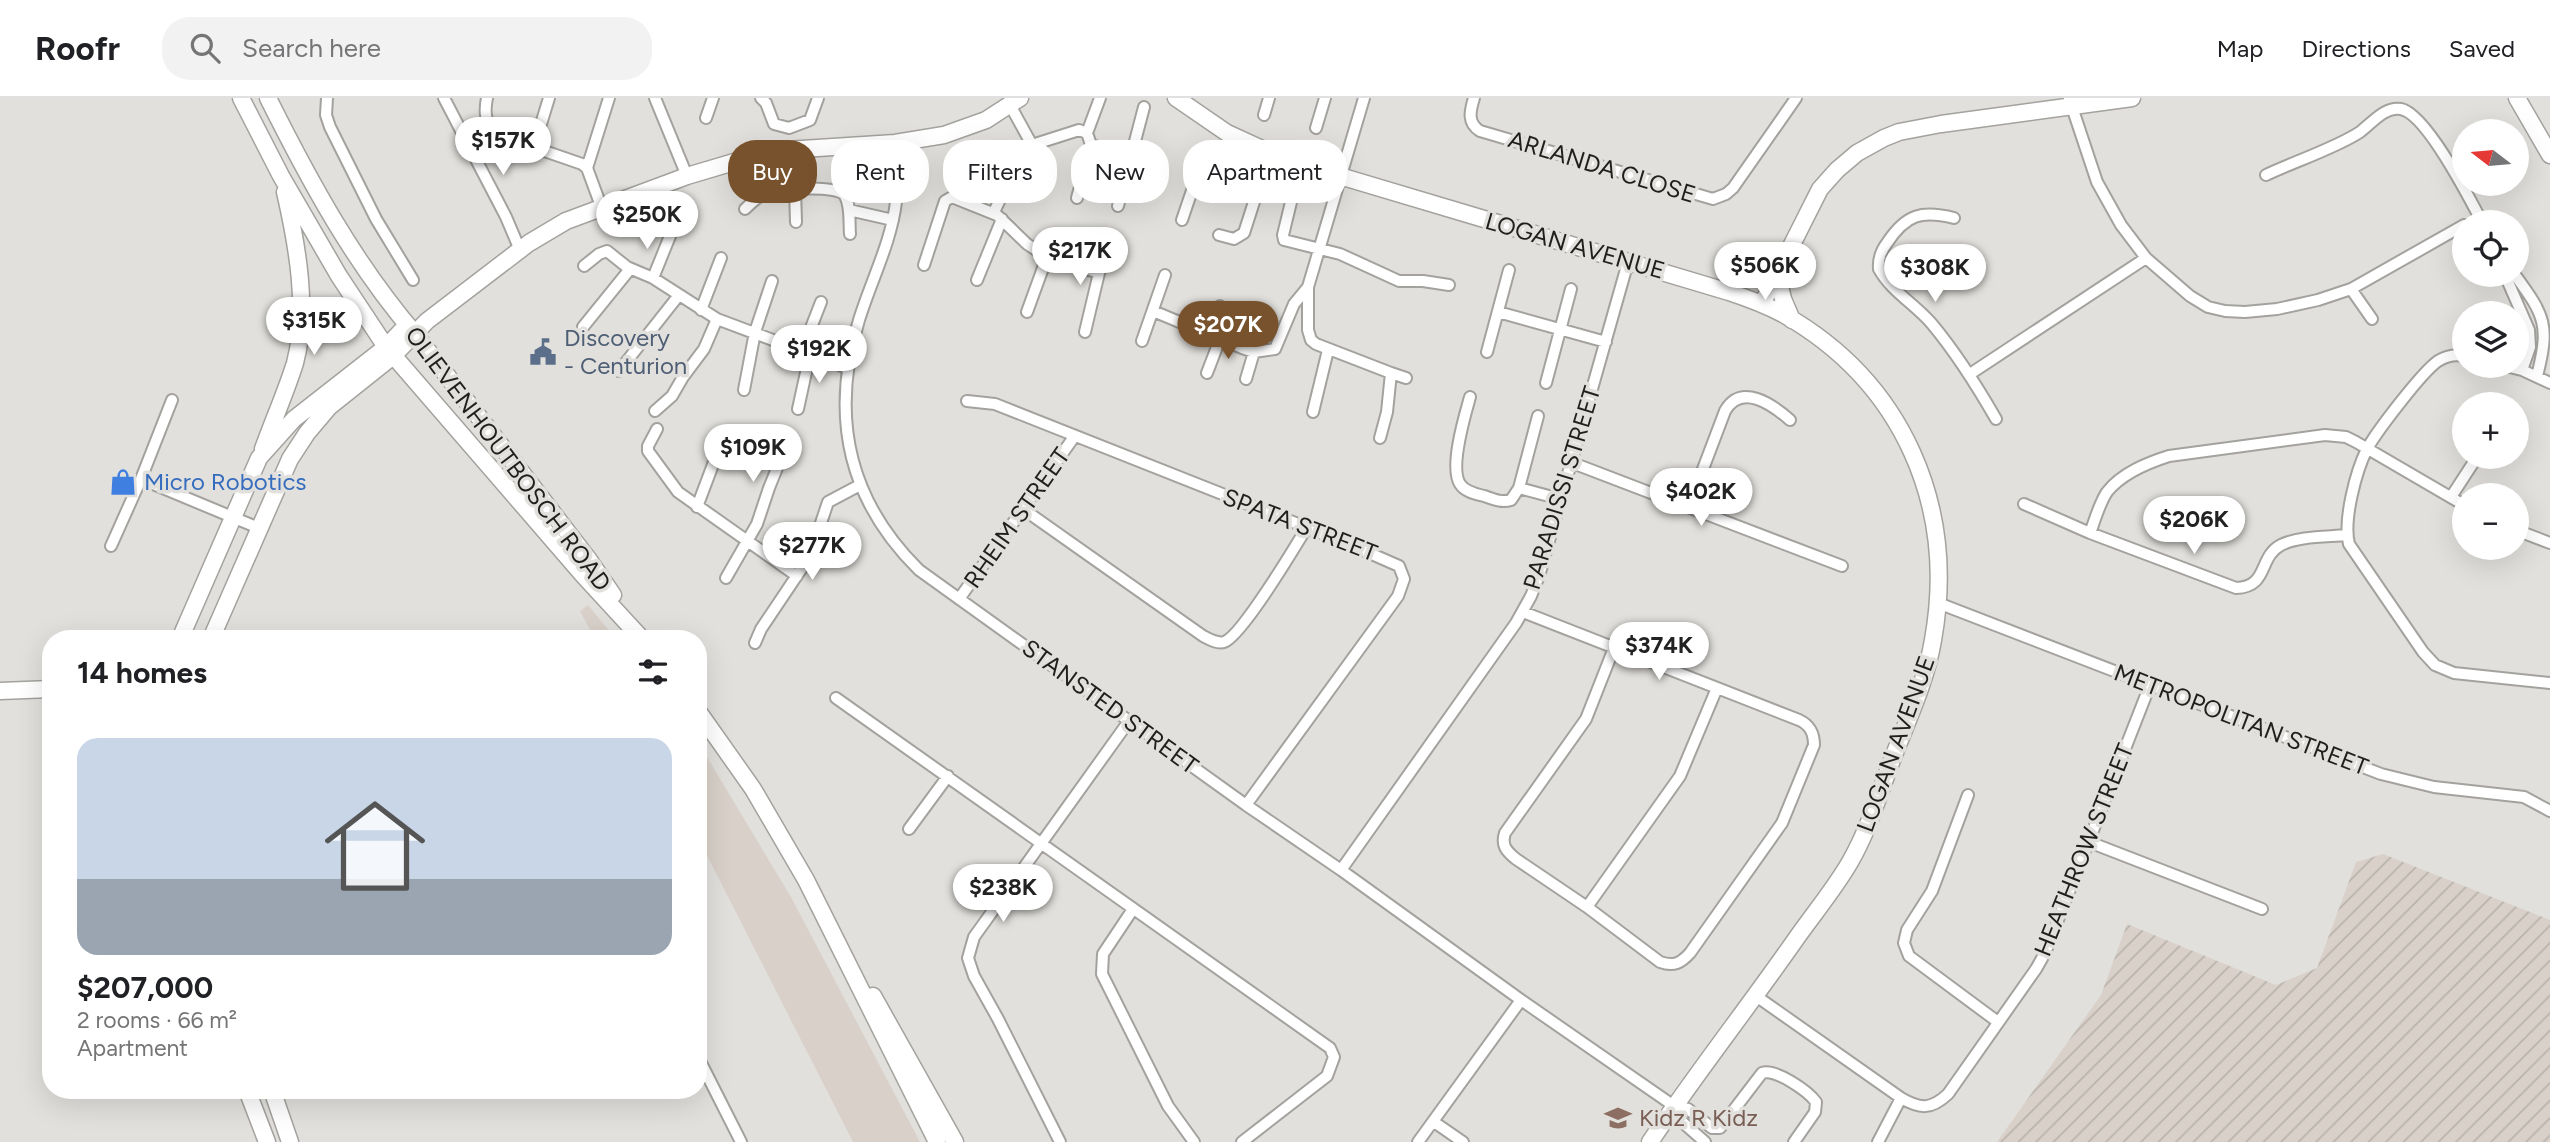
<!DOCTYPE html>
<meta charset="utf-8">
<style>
body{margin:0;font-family:Figtree,sans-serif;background:#f2f2f2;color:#202124;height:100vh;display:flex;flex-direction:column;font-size:26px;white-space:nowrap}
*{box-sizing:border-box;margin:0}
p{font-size:23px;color:#757577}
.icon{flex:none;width:38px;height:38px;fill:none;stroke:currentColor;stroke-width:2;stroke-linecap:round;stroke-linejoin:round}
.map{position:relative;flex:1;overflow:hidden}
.sheet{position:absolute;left:42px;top:532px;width:665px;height:469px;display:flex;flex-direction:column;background:#fff;border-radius:28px;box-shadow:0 7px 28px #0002}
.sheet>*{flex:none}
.top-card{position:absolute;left:728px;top:42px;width:665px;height:63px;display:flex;gap:14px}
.needle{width:46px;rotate:286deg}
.controls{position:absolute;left:2452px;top:21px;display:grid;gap:14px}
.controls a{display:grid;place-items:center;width:77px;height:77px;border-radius:50%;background:#fff;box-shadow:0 7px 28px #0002;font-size:35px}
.price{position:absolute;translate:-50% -60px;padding:0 16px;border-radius:24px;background:#fff;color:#222;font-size:23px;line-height:46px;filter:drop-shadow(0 2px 4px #0008)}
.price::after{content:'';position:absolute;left:50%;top:42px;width:21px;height:16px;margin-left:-10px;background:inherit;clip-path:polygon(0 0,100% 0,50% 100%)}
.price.active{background:#77522d;color:#fff}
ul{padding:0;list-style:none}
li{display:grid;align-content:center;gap:14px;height:371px;padding:0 35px}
li span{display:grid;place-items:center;height:217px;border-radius:21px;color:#555}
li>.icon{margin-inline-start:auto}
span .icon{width:126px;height:126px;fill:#fffc;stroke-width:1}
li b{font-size:30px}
h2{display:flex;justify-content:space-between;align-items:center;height:84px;padding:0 35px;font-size:30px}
.chip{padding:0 24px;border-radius:28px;background:#fff;box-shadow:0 7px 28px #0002;font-size:24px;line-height:63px}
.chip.active{background:#77522d;color:#fff}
header{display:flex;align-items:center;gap:42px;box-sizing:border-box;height:98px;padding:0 35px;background:#fff;border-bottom:2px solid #e0e0e0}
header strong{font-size:33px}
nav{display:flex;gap:38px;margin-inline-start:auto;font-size:24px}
.search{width:490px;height:63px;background:#f2f2f2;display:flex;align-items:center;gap:18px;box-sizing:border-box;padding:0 24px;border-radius:28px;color:#757577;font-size:26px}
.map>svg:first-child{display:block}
.built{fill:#d9d1c9}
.industrial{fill:url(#industrial-furrows)}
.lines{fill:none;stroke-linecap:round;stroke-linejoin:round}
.street-casing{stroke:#a4a29e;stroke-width:14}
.secondary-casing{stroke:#a4a29e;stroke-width:19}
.street{stroke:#fff;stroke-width:10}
.secondary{stroke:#fff;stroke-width:16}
.labels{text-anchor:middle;stroke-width:7;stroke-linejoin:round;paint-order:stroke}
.street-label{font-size:24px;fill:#201f1e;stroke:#e2e0dc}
.service-label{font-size:24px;fill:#4e5e75;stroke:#e2e0dc;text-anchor:start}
.shop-label{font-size:24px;fill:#366cbe;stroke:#e2e0dc;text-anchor:start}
.education-label{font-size:24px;fill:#785e54;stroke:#e2e0dc;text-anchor:start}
</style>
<header>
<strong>Roofr</strong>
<div class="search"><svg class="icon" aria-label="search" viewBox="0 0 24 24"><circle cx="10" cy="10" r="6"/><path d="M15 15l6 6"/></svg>Search here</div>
<nav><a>Map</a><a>Directions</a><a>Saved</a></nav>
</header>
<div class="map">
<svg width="2550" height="1044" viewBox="0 0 2550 1044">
<defs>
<pattern id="industrial-furrows" width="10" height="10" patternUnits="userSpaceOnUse" patternTransform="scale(1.75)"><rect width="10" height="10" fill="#d9d1c9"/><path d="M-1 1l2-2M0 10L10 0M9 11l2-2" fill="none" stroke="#bab3ac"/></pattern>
</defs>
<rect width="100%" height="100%" fill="#e2e0dc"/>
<path class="built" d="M 588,507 L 616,541 L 595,541 L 580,513 Z
M 698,644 L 791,799 L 920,1044 L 853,1044 L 698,740 Z"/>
<path class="industrial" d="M 2383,756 L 2550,822 L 2550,1044 L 1997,1044 L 2101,897 L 2127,826 L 2276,887 L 2317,870 L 2356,764 Z"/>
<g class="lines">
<defs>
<path id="street" d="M 327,0 L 326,17 L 330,29 L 376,121 L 413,182
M 444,0 L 506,119 L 520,152
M 487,0 C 484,15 485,26 498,37 L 582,66 L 587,70 L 601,108
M 655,0 L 687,78
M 761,0 L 766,5 L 774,26 L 789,30 L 810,22 L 818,0
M 1364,0 L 1308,189 L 1308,232 L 1311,242 L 1316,246 L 1391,275 L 1387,314 L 1380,340
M 1474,0 C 1470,13 1467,25 1480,33 L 1713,101 L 1726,96 L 1733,90 L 1796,0
M 2069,0 L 2097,84 L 2121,127 L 2146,160 L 2190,198 L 2208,209 L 2225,213 L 2245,214 L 2277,211 L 2318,202 L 2351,191 L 2464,127
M 1010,7 L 1032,47
M 1264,17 L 1269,0
M 706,20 L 713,0
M 1316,30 L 1325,0
M 1087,35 L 1100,0
M 895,45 C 896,65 898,85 896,104 C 891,145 871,183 859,222 C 830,317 847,401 919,472 L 1246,707 L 1341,772 L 1521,902 L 1674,1008 L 1688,1011 L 1712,1030 L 1720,1030 L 1762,975 C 1775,970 1808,993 1816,1004 L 1815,1014 L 1794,1044
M 1091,47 L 1129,57
M 534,49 L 549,0
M 587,70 L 609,0
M 2266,77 C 2293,64 2336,50 2360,34 C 2372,25 2385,8 2401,11 C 2426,16 2470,101 2482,124
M 795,92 L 796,124
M 962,102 L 979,57
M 1118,108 L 1144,9
M 745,111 C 751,105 758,98 766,95 C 780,91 838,86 845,98 C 851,108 849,125 850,136
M 849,112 L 893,122
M 994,114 L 1017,66 L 1032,47 L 1079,32 L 1087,35 L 1091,47 L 1077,100
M 1954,120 C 1922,112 1906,116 1887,145 C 1881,153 1878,160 1879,171 C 1891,193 1916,207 1932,226 C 1957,256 1977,288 1996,321
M 1182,122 L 1202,63 L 1213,58 L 1224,59 L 1281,90 L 1291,104 L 1283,137 L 1284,142 L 1340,156 L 1399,183 L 1423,183 L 1449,187
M 1219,137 L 1234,141 L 1244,135 L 1262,79
M 924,167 L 945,103 L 952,99 L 997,117 L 1027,146 L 1047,159 L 1099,175
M 584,168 L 599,156 L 607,153 L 627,169 L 653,180 L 717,221 L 847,270
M 2505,177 L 2529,232 L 2530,249 L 2522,272
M 2515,177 C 2545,218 2550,227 2537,278
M 653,180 L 670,138
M 977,182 L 1002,121
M 2351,191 L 2372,221
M 701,212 L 721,160
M 1153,213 L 1242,250 L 1254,254 L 1275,251 L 1294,206 L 1308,189
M 1027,214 L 1047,159
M 1498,214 L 1606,244
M 583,229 L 630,171
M 1085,234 L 1099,175 L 1107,153
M 1209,236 L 1220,208
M 1142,243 L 1165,177
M 802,253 L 821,204
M 1487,254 L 1509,172
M 2464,258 C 2455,256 2446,258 2438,263 C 2422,274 2377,333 2367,351 C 2356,373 2343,422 2349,446 L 2423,554 L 2435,567 L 2454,575 L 2550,585
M 2505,268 L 2522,272 L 2550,285
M 619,273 L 679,197
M 1207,275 L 1220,241
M 1391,275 L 1406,280
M 1970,276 L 2146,160
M 1246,281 L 1254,254
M 1546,285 L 1571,191
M 744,292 L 755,234 L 772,183
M 1470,299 C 1465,317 1449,369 1460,386 C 1465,394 1476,396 1484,398 C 1493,401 1501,405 1511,402 L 1519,390 L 1560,401
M 967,303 L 995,306 L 1351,447 L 1399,468 L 1404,481 L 1398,498 L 1246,707
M 798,311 L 810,256
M 655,313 L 672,298 L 683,279 L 704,251 L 717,221
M 1313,314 L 1328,252
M 657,331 L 648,348 L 648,353 L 678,394 L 797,478
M 1570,364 L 1842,468
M 141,381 L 261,431
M 1519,390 L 1538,318
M 2451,399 L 2477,359
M 2024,406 L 2090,435 L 2236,490 C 2269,489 2258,459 2281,447 C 2299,438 2327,439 2347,437
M 1689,408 L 1725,313 C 1741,284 1773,307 1790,322
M 697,409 L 723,340
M 1023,411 L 1203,538 C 1209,541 1217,546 1224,544 C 1241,539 1295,449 1307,429
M 2516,432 L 2550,445
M 2090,435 C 2095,422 2099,406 2107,394 C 2122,375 2147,365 2169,358 L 2325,337 L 2346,339 L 2356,344 L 2464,407
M 111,448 L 141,381 L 172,302
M 726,480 L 757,426 L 769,390 L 788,343
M 959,501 L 1074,339
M 1938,505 L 2381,676 L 2434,689 L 2524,699 L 2550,713
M 1523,514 L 1799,622 C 1810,627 1814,635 1814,647 L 1782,725 L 1690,855 C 1681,865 1674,869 1660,864 L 1587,809 L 1516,761 C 1506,753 1501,747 1505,735 L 1586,621 L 1614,550
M 755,545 L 761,531 L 810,458 L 828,404 L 860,387
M 836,600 L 1330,950 L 1334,959 L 1327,978 L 1242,1044
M 1968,697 L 1932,793 L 1907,832 L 1904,845 L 1909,858 L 1998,924
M 909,731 L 948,678
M 2089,744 L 2262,811
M 1341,772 L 1516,525 L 1531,498 L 1539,478 L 1628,164
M 1587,809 L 1680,678 L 1717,590
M 1133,811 L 1103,856 L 1102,876 L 1168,1008 L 1194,1044
M 1756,898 L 1901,1000 C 1920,1011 1931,1012 1948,996 L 2036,871 L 2045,855 L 2150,587
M 698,959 L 741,1044
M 1674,1008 L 1680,1022 L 1705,1044
M 1434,1024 L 1463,1044
M 1060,1044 L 998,921 L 974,878 L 968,860 L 974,839 L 1129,623
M 1418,1044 L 1521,902
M 1878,1044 L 1901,1000"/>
<path id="secondary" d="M 241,0 L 281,78 L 339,178 L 386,249 L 583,477 L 642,541
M 268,0 C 310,84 354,165 415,236 L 589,462 L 613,497
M 1176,0 L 1227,35 L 1286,62 L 1729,194 C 1747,200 1766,207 1783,216 C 1903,284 1957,408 1933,542 C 1926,584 1907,623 1892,662 C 1879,696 1868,733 1850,764 C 1835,790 1815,814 1798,838 C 1750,907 1697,974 1650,1044
M 2517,0 L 2550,57
M 1777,175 L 1783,201 L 1792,222
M 1762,206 L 1820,91 L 1837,72 L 1857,55 L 1884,40 L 1899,34 L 1941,26 L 2132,0
M 263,351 C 273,323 286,294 295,265 C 309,213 297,146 285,94
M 180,541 L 259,360 L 294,321 L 386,249 L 407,227
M 211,541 L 290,361 L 307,335 L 329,309 L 393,258 L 427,223 L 529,145 L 566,123 L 687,78 L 771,53 L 895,45 L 944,37 L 986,22 L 1020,0
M 0,593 L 51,591
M 698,613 L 753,691 L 806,782 L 937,1044
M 873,898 L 955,1044
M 247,992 L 267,1044
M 272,992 L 290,1044"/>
</defs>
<use href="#street" class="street-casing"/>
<use href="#secondary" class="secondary-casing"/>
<use href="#street" class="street"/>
<use href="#secondary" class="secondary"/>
</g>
<defs>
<symbol id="civic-bare" viewBox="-9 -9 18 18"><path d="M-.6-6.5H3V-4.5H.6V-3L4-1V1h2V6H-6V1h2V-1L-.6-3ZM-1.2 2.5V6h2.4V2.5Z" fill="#5c6f8a" stroke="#e2e0dc" stroke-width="2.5" paint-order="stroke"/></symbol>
<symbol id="shop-bare" viewBox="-9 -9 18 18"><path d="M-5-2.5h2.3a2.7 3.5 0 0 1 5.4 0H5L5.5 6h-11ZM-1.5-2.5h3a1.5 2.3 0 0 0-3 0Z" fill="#3f7fe0" stroke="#e2e0dc" stroke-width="2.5" paint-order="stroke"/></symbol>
<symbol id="school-bare" viewBox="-9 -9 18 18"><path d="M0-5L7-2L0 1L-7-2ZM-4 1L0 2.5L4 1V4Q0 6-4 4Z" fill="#8d6e63" stroke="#e2e0dc" stroke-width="2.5" paint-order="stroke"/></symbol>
</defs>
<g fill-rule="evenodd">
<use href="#civic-bare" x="524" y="235" width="38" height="38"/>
<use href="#shop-bare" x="104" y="365" width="38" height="38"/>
<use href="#school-bare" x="1599" y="1001" width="38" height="38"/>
</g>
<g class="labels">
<g class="street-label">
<text transform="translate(1602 69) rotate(17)" y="8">ARLANDA CLOSE</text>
<text transform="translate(1575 148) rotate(16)" y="8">LOGAN AVENUE</text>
<text transform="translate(508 361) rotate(53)" y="8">OLIEVENHOUTBOSCH ROAD</text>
<text transform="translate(1562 390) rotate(-73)" y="8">PARADISSI STREET</text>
<text transform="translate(1017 420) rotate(-55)" y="8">RHEIM STREET</text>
<text transform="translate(1300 427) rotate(21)" y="8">SPATA STREET</text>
<text transform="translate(1110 609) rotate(36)" y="8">STANSTED STREET</text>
<text transform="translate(2241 622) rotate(21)" y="8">METROPOLITAN STREET</text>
<text transform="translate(1896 646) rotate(-70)" y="8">LOGAN AVENUE</text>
<text transform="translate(2084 752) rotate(-68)" y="8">HEATHROW STREET</text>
</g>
<g class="service-label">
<text x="564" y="248">Discovery<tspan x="564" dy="28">- Centurion</tspan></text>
</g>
<g class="shop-label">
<text x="144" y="392">Micro Robotics</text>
</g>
<g class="education-label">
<text x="1639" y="1028">Kidz R Kidz</text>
</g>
</g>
</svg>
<div class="controls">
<a><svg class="needle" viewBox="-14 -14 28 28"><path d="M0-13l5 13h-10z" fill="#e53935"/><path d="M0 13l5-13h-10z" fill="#757577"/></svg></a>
<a><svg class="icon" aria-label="locate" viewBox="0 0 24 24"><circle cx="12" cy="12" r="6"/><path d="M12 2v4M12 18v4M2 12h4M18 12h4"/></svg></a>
<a><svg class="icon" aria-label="layers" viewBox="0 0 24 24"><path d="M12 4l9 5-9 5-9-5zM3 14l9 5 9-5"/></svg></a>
<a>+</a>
<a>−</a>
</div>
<b class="price" style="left:503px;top:79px">$157K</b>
<b class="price" style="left:647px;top:153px">$250K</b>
<b class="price" style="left:1080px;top:189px">$217K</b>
<b class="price" style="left:1765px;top:204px">$506K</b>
<b class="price" style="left:1935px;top:206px">$308K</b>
<b class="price" style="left:314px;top:259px">$315K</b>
<b class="price active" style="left:1228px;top:263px">$207K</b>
<b class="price" style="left:819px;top:287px">$192K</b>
<b class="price" style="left:753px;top:386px">$109K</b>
<b class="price" style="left:1701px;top:430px">$402K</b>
<b class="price" style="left:2194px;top:458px">$206K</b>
<b class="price" style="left:812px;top:484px">$277K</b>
<b class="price" style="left:1659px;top:584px">$374K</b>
<b class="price" style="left:1003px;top:826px">$238K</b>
<div class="top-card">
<a class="chip active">Buy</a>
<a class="chip">Rent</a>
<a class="chip">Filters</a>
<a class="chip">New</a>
<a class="chip">Apartment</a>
</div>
<section class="sheet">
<h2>14 homes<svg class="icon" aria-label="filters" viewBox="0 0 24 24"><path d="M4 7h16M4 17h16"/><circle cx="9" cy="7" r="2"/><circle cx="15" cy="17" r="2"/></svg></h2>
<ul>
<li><span style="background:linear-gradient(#c9d6e8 65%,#9aa5b1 0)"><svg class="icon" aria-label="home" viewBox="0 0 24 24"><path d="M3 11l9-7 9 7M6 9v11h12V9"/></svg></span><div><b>$207,000</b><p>2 rooms · 66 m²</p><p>Apartment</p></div></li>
</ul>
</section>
</div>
